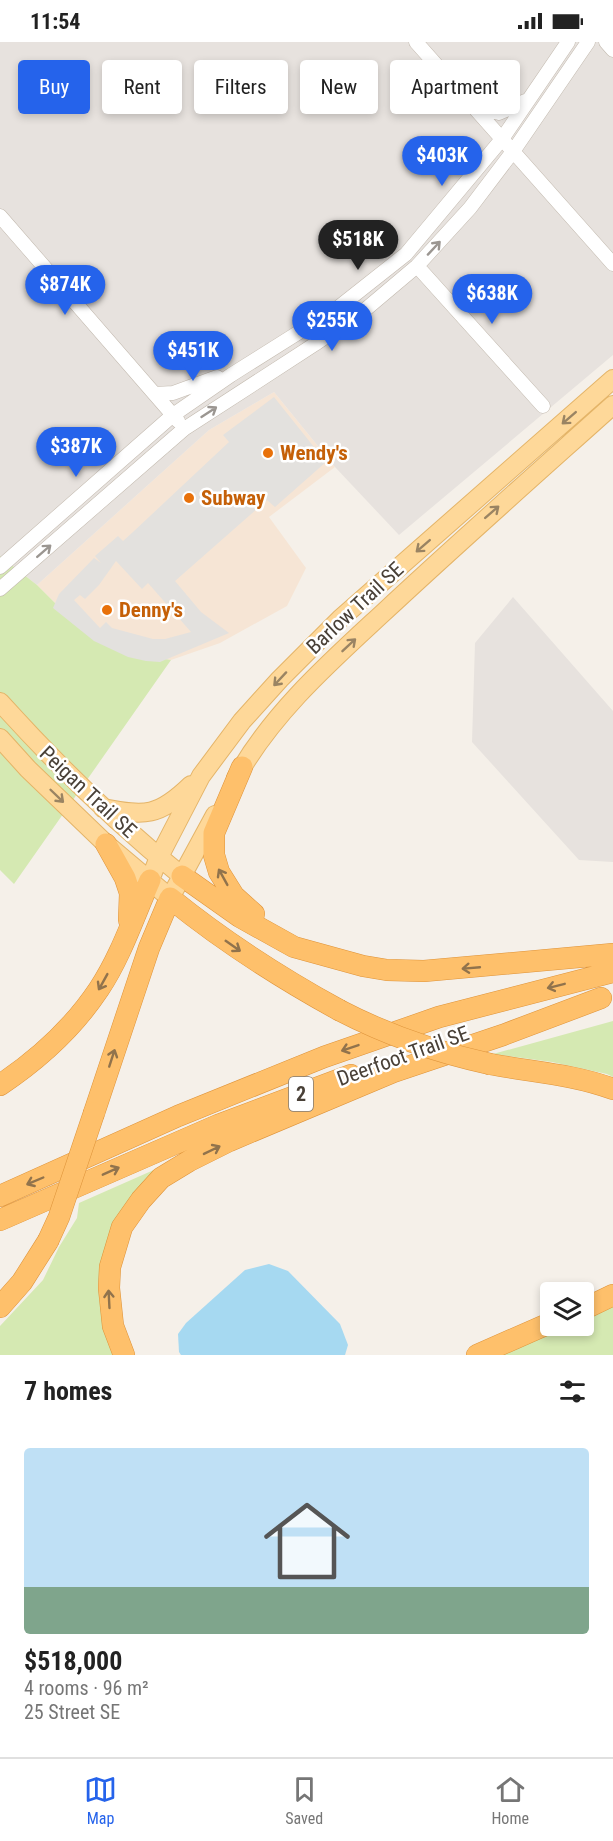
<!DOCTYPE html>
<meta charset="utf-8">
<style>
body{margin:0;font-family:"Roboto Condensed",sans-serif;background:#f2f2f2;color:#222;height:100vh;display:flex;flex-direction:column;font-size:22px;white-space:nowrap}
*{box-sizing:border-box;margin:0}
p{font-size:20px;color:#767676}
.icon{flex:none;width:33px;height:33px;fill:none;stroke:currentColor;stroke-width:2;stroke-linecap:round;stroke-linejoin:round}
.map{position:relative;height:1313px;overflow:hidden}
.side{display:flex;flex-direction:column;background:#fff;flex:1}
.side>*{flex:none}
.banner{position:absolute;left:18px;top:18px;width:578px;height:54px;display:flex;gap:12px}
.tools{position:absolute;left:540px;top:1240px;display:grid;gap:12px}
.tools a{display:grid;place-items:center;width:54px;height:54px;border-radius:6px;background:#fff;box-shadow:0 3px 9px #0003;font-size:30px}
.price{position:absolute;translate:-50% -51px;padding:0 14px;border-radius:21px;background:#2563eb;color:#fff;font-size:20px;line-height:39px;filter:drop-shadow(0 2px 3px #0008)}
.price::after{content:'';position:absolute;left:50%;top:36px;width:18px;height:14px;margin-left:-9px;background:inherit;clip-path:polygon(0 0,100% 0,50% 100%)}
.price.active{background:#222;color:#fff}
ul{padding:0;list-style:none}
li{display:grid;align-content:center;gap:12px;height:318px;padding:0 24px}
li span{display:grid;place-items:center;height:186px;border-radius:6px;color:#555}
li>.icon{margin-inline-start:auto}
span .icon{width:108px;height:108px;fill:#fffc;stroke-width:1}
li b{font-size:26px}
h2{display:flex;justify-content:space-between;align-items:center;height:72px;padding:0 24px;font-size:26px}
.pill{padding:0 21px;border-radius:6px;background:#fff;box-shadow:0 3px 9px #0003;font-size:21px;line-height:54px}
.pill.active{background:#2563eb;color:#fff}
.status{display:flex;justify-content:space-between;align-items:center;height:42px;padding:0 30px;background:#fff;direction:ltr}
.status svg{height:16px;fill:currentColor}
.tabs{display:flex;justify-content:space-around;align-items:center;height:84px;border-top:2px solid #e0e0e0;background:#fff;font-size:16px;color:#767676}
.tabs a{display:grid;justify-items:center;gap:3px}
.tabs .active{color:#2563eb}
.map>svg:first-child{display:block}
.commercial{fill:#f6e5d5}
.industrial{fill:#e7e2de}
.green{fill:#d5e9b2}
.parking{fill:#e3e1de;fill-rule:evenodd}
.water{fill:#a6d9f1}
.lines{fill:none;stroke-linecap:round;stroke-linejoin:round}
.minor-casing{stroke:#c3baaf;stroke-width:15}
.major-casing{stroke:#e4b468;stroke-width:20}
.highway-casing{stroke:#de933a;stroke-width:22}
.minor{stroke:#fff;stroke-width:14}
.major{stroke:#fed899;stroke-width:18}
.highway{stroke:#fec06b;stroke-width:21}
.highway-bridge-casing{stroke:#de933a;stroke-width:22;stroke-linecap:butt}
.highway-bridge{stroke:#fec06b;stroke-width:21}
.oneway{stroke:#9b9691}
.oneway2{stroke:#9a8463}
.oneway3{stroke:#91734c}
.food-dot{fill:#e8710a;stroke:#fff;stroke-width:2}
.labels{text-anchor:middle;stroke-width:5;stroke-linejoin:round;paint-order:stroke}
.shield{fill:#fff;stroke:#807973;stroke-width:1.5}
.shield-label{font-size:20px;font-weight:bold;fill:#494037}
.food-label{font-size:21px;font-weight:bold;fill:#c56008;stroke:#fff;text-anchor:start}
.street-label{font-size:21px;fill:#494037;stroke:#fff}
</style>
<div class="status"><b>11:54</b><svg viewBox="0 0 49 12"><path d="M0 12V9h3v3zM5 12V6h3v6zM10 12V3h3v9zM15 12V0h3v12zM26 1h20v11H26zM47 4h2v5h-2z"/></svg></div>
<div class="map">
<svg width="613" height="1313" viewBox="0 0 613 1313">
<rect width="100%" height="100%" fill="#f5f0e9"/>
<path class="commercial" d="M 274,350 L 335,425 L 269,475 L 306,526 L 287,564 L 220,601 L 171,618 L 128,611 L 73,579 L 37,543 L 209,388 Z"/>
<path class="industrial" d="M 0,0 L 613,0 L 613,313 L 399,493 L 335,425 L 274,350 L 209,388 L 37,543 L 0,514 Z
M 513,555 L 613,669 L 613,820 L 579,818 L 472,700 L 475,601 Z"/>
<path class="green" d="M 0,514 L 37,543 L 73,579 L 128,611 L 171,618 L 14,842 L 0,828 Z
M 613,979 L 613,1035 L 607,1032 L 552,1020 L 493,1012 Z
M 156,1127 C 140,1155 119,1182 106,1211 C 91,1240 102,1285 116,1313 L 0,1313 L 0,1284 L 43,1238 L 59,1205 L 77,1176 L 79,1161 Z
M 613,1262 L 613,1313 L 501,1313 L 563,1284 L 584,1284 L 584,1275 Z"/>
<path class="parking" d="M 274,355 L 326,420 L 275,465 L 267,458 L 175,539 L 201,570 L 229,591 L 160,620 L 146,619 L 128,615 L 94,599 L 53,566 L 59,552 L 94,516 L 101,521 L 95,514 L 118,494 L 123,499 L 133,490 L 229,400 L 223,393 ZM 116,519 L 142,547 L 148,541 L 191,590 L 165,597 L 153,597 L 112,586 L 106,580 L 100,586 L 74,558 L 80,553 L 85,557 L 99,543 Z"/>
<path class="water" d="M 269,1222 L 288,1229 L 340,1282 L 348,1303 L 345,1313 L 181,1313 L 179,1310 L 178,1292 L 186,1281 L 245,1228 Z"/>
<g class="lines">
<defs>
<path id="minor" d="M 416,0 L 613,222
M 606,0 L 613,8
M 474,65 L 499,71 L 525,59
M 0,174 L 178,379
M 417,224 L 543,364
M 155,352 L 173,351 L 217,335
M 0,525 L 173,373 L 231,333 L 339,265 L 406,212 L 502,97 L 568,0
M 0,547 L 184,387 L 315,302 L 366,267 L 417,224 L 470,166 L 514,108 L 588,0"/>
<path id="major" d="M 0,660 C 56,722 116,781 182,834
M 0,696 L 28,727 L 106,802 L 170,856 L 215,773
M 236,736 C 272,671 330,620 384,570 C 459,500 536,432 613,363
M 103,766 C 146,774 158,775 191,743
M 150,838 L 159,815 L 201,734 L 242,679 L 280,637 L 340,577 L 613,337"/>
<path id="highway" d="M 242,725 L 214,791 L 214,813 L 219,830 L 234,854 L 254,872
M 106,802 L 125,836 L 130,851 L 129,878
M 182,834 L 240,875 L 294,905 L 363,924 L 387,928 L 424,929 L 613,912
M 490,1022 C 531,1030 573,1032 613,1047
M 0,1043 C 39,1017 73,986 99,947 C 121,914 134,874 150,838
M 94,1071 L 149,906 L 170,856 C 223,899 279,935 339,968
M 0,1154 L 178,1074 L 324,1015 L 439,975 L 613,930
M 0,1178 L 218,1083 L 351,1033
M 0,1265 L 22,1240 L 48,1199
M 584,1267 L 613,1253
M 124,1313 L 113,1284 L 109,1246 L 110,1225 L 122,1185 L 141,1158 L 161,1136 L 189,1119 L 229,1099 L 393,1030 L 503,993 L 601,956
M 477,1313 L 550,1281"/>
</defs>
<use href="#minor" class="minor-casing"/>
<use href="#major" class="major-casing"/>
<use href="#highway" class="highway-casing"/>
<use href="#minor" class="minor"/>
<use href="#major" class="major"/>
<use href="#highway" class="highway"/>
<defs>
<path id="highway-bridge" d="M 339,968 C 389,994 435,1010 490,1022
M 48,1199 L 59,1175 L 94,1071"/>
</defs>
<use href="#highway-bridge" class="highway-bridge-casing"/>
<use href="#highway-bridge" class="highway-bridge"/>
</g>
<defs><path id="oneway-shaft" d="M-6 0H5M1.5-3L5.5 0L1.5 3" fill="none" stroke-width="1.6" stroke-linecap="round" stroke-linejoin="round" transform="scale(1.5)"/></defs>
<g class="oneway">
<use href="#oneway-shaft" transform="translate(434 206) rotate(-47)"/>
<use href="#oneway-shaft" transform="translate(209 370) rotate(-33)"/>
<use href="#oneway-shaft" transform="translate(44 509) rotate(-41)"/>
</g>
<g class="oneway2">
<use href="#oneway-shaft" transform="translate(569 376) rotate(139)"/>
<use href="#oneway-shaft" transform="translate(492 470) rotate(-41)"/>
<use href="#oneway-shaft" transform="translate(423 504) rotate(139)"/>
<use href="#oneway-shaft" transform="translate(349 603) rotate(-43)"/>
<use href="#oneway-shaft" transform="translate(280 637) rotate(133)"/>
<use href="#oneway-shaft" transform="translate(57 754) rotate(44)"/>
</g>
<g class="oneway3">
<use href="#oneway-shaft" transform="translate(223 835) rotate(-119)"/>
<use href="#oneway-shaft" transform="translate(233 904) rotate(35)"/>
<use href="#oneway-shaft" transform="translate(471 926) rotate(175)"/>
<use href="#oneway-shaft" transform="translate(103 940) rotate(119)"/>
<use href="#oneway-shaft" transform="translate(556 944) rotate(166)"/>
<use href="#oneway-shaft" transform="translate(350 1006) rotate(161)"/>
<use href="#oneway-shaft" transform="translate(112 1016) rotate(-72)"/>
<use href="#oneway-shaft" transform="translate(212 1108) rotate(-26)"/>
<use href="#oneway-shaft" transform="translate(111 1129) rotate(-24)"/>
<use href="#oneway-shaft" transform="translate(35 1139) rotate(157)"/>
<use href="#oneway-shaft" transform="translate(109 1257) rotate(-93)"/>
</g>
<g class="food-dot">
<circle cx="268" cy="411" r="6"/>
<circle cx="189" cy="456" r="6"/>
<circle cx="107" cy="568" r="6"/>
</g>
<g class="labels">
<rect class="shield" x="289" y="1035" width="24" height="34" rx="4.5"/>
<g class="shield-label">
<text x="301" y="1059">2</text>
</g>
<g class="food-label">
<text x="280" y="418">Wendy's</text>
<text x="201" y="463">Subway</text>
<text x="119" y="575">Denny's</text>
</g>
<g class="street-label">
<text transform="translate(355 566) rotate(-43)" y="7">Barlow Trail SE</text>
<text transform="translate(88 750) rotate(43)" y="7">Peigan Trail SE</text>
<text transform="translate(403 1014) rotate(-20)" y="7">Deerfoot Trail SE</text>
</g>
</g>
</svg>
<div class="tools">
<a><svg class="icon" aria-label="layers" viewBox="0 0 24 24"><path d="M12 4l9 5-9 5-9-5zM3 14l9 5 9-5"/></svg></a>
</div>
<b class="price" style="left:442px;top:145px">$403K</b>
<b class="price active" style="left:358px;top:229px">$518K</b>
<b class="price" style="left:65px;top:274px">$874K</b>
<b class="price" style="left:492px;top:283px">$638K</b>
<b class="price" style="left:332px;top:310px">$255K</b>
<b class="price" style="left:193px;top:340px">$451K</b>
<b class="price" style="left:76px;top:436px">$387K</b>
<div class="banner">
<a class="pill active">Buy</a>
<a class="pill">Rent</a>
<a class="pill">Filters</a>
<a class="pill">New</a>
<a class="pill">Apartment</a>
</div>
</div>
<section class="side">
<h2>7 homes<svg class="icon" aria-label="filters" viewBox="0 0 24 24"><path d="M4 7h16M4 17h16"/><circle cx="9" cy="7" r="2"/><circle cx="15" cy="17" r="2"/></svg></h2>
<ul>
<li><span style="background:linear-gradient(#bfe0f5 75%,#7fa58c 0)"><svg class="icon" aria-label="home" viewBox="0 0 24 24"><path d="M3 11l9-7 9 7M6 9v11h12V9"/></svg></span><div><b>$518,000</b><p>4 rooms · 96 m²</p><p>25 Street SE</p></div></li>
</ul>
</section>
<nav class="tabs">
<a class="active"><svg class="icon" aria-label="map" viewBox="0 0 24 24"><path d="M3 6l6-2 6 2 6-2v14l-6 2-6-2-6 2zM9 4v14M15 6v14"/></svg>Map</a>
<a><svg class="icon" aria-label="saved" viewBox="0 0 24 24"><path d="M7 4h10v16l-5-4-5 4z"/></svg>Saved</a>
<a><svg class="icon" aria-label="home" viewBox="0 0 24 24"><path d="M3 11l9-7 9 7M6 9v11h12V9"/></svg>Home</a>
</nav>
